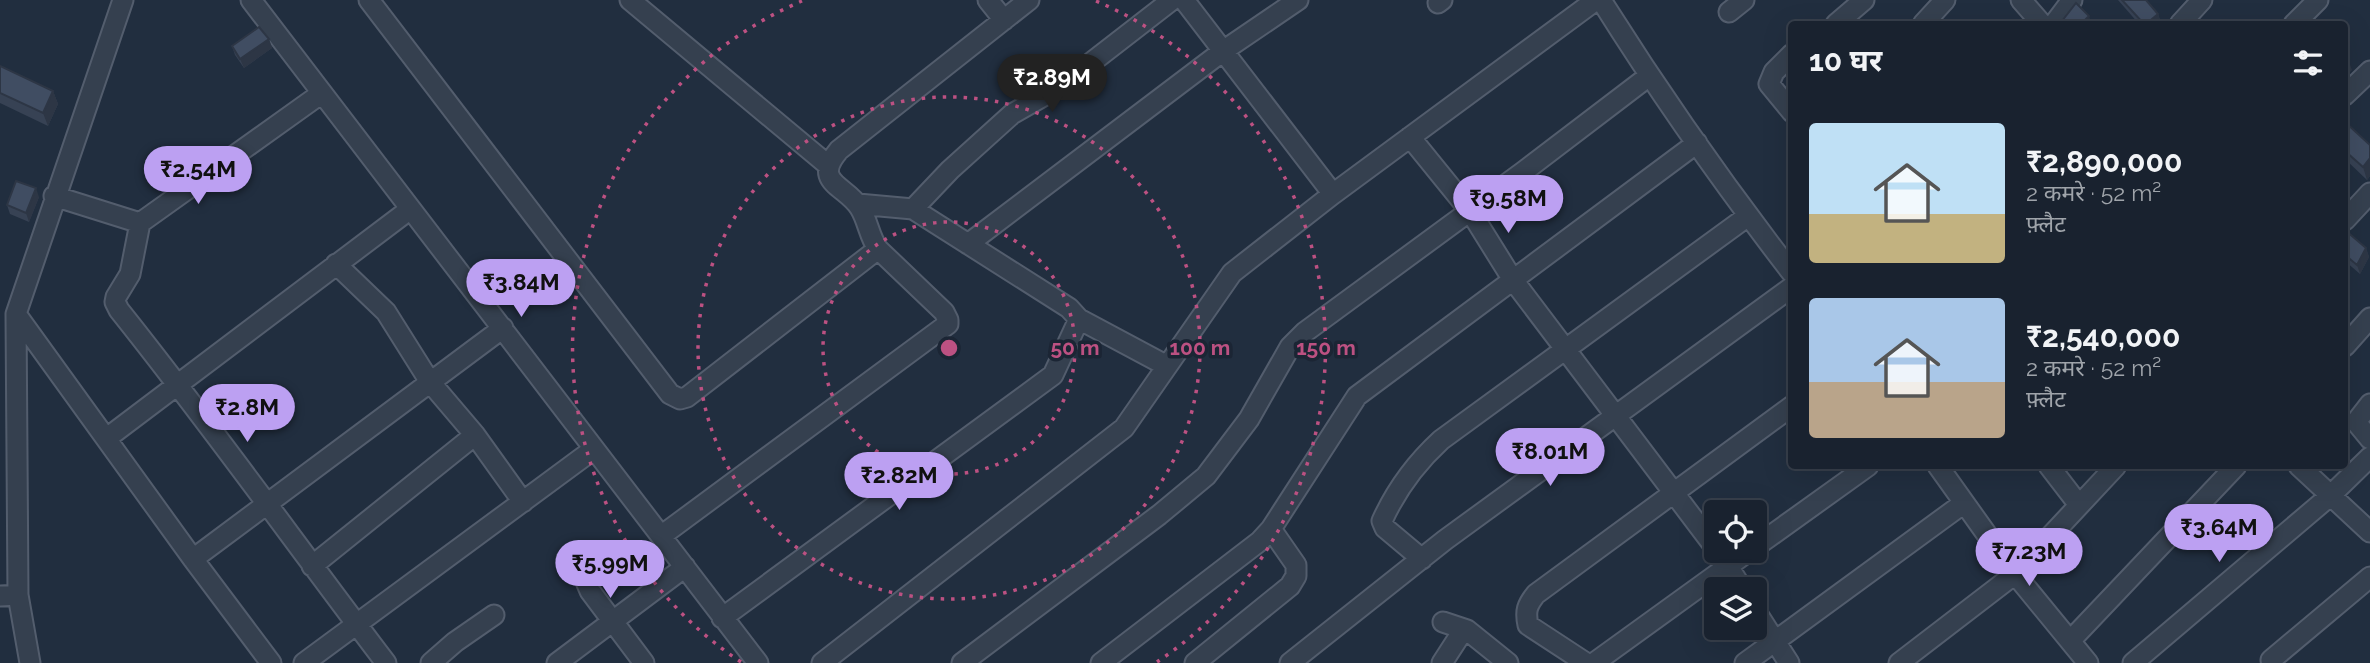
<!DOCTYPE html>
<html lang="hi">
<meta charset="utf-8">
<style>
body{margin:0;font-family:Raleway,"Noto Sans Devanagari",sans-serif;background:#222a37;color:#f1f3f6;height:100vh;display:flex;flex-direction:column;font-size:26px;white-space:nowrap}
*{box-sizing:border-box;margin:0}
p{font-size:23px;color:#9fa4aa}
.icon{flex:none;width:38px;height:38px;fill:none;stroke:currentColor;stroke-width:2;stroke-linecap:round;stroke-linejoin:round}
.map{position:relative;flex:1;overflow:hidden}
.panel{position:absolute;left:1788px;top:21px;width:560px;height:448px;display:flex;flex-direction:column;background:#19222f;border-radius:7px;box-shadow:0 7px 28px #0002,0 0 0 2px #373f4b}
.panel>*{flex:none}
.buttons{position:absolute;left:1704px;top:500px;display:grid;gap:14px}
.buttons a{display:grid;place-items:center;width:63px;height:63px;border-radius:7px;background:#19222f;box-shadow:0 7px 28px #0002,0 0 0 2px #373f4b;font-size:35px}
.price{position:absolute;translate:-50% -60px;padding:0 16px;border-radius:24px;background:#bca0f2;color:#111;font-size:23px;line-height:46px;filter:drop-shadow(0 2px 4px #0008)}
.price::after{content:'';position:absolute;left:50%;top:42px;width:21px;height:16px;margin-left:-10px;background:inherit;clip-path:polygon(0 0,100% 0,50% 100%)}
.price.active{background:#222;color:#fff}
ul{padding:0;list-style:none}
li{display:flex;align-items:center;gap:21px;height:175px;padding:0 21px}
li span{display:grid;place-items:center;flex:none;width:196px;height:140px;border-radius:7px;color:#555}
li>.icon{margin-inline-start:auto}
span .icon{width:84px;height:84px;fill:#fffc;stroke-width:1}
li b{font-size:30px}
h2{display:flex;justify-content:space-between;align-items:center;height:84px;padding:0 21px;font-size:30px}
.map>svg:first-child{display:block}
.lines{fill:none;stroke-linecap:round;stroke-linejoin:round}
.minor-casing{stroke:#535d6d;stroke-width:23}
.minor{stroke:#35404f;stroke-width:19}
.wall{fill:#374254}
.shaded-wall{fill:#2d3645}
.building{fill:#404d62;stroke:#2d3645;stroke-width:2}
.ring{fill:none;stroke:#bc5182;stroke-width:3.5;stroke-dasharray:3.5 7}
.centre{fill:#bc5182;stroke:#1b2534;stroke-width:3.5}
.ring-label{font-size:21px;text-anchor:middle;font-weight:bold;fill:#bc5182;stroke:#1b2534;stroke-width:7;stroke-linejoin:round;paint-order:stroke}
</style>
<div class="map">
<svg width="2370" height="663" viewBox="0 0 2370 663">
<rect width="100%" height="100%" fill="#212e3f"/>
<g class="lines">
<defs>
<path id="minor" d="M 251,0 L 758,663
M 369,0 L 670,394 L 680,399 L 687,397 L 878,249
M 630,0 L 829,166
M 988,0 L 1004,20
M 1184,0 L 1333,194
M 1601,0 C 1660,94 1724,185 1792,273
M 2021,0 L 2042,24
M 1438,3 L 1442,0
M 1729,12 L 1744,0
M 1836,24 L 1864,0
M 1923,24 L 1945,0
M 2054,24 L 2072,0
M 2180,24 L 2202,0
M 2294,24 L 2318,0
M 1792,54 L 1774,72 L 1769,84 L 1792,112
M 2345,95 L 2370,71
M 1410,137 L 1470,211 L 1513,280 L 1717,550
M 54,196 L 140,223 L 322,93
M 913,209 L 950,170 L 1012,114 L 1061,86 L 1172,0
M 2345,220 L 2370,193
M 140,223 L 130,274 L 116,297 L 115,302 L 119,310 C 211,425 297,546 386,663
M 968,244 L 1223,51 L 1298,0
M 336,264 L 386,312 L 430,382 L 475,435 L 523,502
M 16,314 L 193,559 L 271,663
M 1079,319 L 1167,366
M 2345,346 L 2370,318
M 2370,404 L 2356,422 L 2370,439
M 107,438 L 409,210
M 1938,466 L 2015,574 L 2088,663
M 2049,466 L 2079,505
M 2299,466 L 2370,532
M 661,536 L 948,324 L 948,320 L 944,312 L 878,249 C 869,236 868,221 860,208 C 846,185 811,183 839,150 L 1029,0
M 1755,547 L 1868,466
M 1721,555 L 1743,590
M 193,559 L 503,328
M 567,559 L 584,577 L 590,591 L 644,663
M 1422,559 L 1385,528 L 1382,521 C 1396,490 1416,463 1441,440 L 1748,216
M 312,566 L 475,435
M 0,596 L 18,595
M 1755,610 L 1789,663
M 722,618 L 1053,375 L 1079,319 L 1069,308 L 913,209 L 858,204
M 1443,622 L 1467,630 L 1508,663
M 2070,641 L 2236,466
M 2271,660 L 2370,577
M 30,663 L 18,595 L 16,314 L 123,0
M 304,663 L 594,449
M 431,663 L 455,642 L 494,615
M 557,663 L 685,567
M 822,663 L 1124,428 L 1232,273 L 1333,194 L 1596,0
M 962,663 L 1159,515 L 1206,476 L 1249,419 L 1290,347 L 1305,332 L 1523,172 L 1649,76
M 1101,663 L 1260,541 L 1271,529 L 1357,396 L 1697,143
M 1195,663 L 1290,586 L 1296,576 L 1296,565 L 1271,529
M 1290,663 L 1445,540 L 1792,287
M 1442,663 L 1464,629
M 1586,663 L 1528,625 C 1525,611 1527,605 1536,594 L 1792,406
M 1594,663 L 1749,551
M 1745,663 L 1964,503
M 1899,663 L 2015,574 L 2116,466
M 2133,663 L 2331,495 L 2370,457"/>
</defs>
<use href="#minor" class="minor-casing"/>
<use href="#minor" class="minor"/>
</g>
<path class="wall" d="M 2118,0 L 2146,0 L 2158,14 L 2161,23 L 2159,24 L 2139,24 Z
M 269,39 L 272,48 L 244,68 L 235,55 L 232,46 Z
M 0,66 L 53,91 L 58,104 L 48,126 L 0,103 Z
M 2345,122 L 2370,145 L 2370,176 L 2367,180 L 2345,159 Z
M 39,197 L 29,222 L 10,214 L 7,205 Z
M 2345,230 L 2366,248 L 2369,257 L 2360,274 L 2345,261 Z"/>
<path class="shaded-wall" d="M 2158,14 L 2161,23 L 2159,24 L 2146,24 Z
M 2089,16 L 2092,24 L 2081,24 Z
M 269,39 L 272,48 L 244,68 L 240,59 Z
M 2349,62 L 2352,70 L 2345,78 L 2345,66 Z
M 53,91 L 58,104 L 48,126 L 43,113 Z
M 2370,158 L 2370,176 L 2367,180 L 2363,167 Z
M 36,188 L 39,197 L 29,222 L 26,213 Z
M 2366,248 L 2369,257 L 2360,274 L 2357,265 Z"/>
<path class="building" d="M 2122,0 L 2146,0 L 2158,14 L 2146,24 L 2144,24 Z
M 2076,3 L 2089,16 L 2081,24 L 2064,24 L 2062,21 Z
M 259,27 L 269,39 L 240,59 L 232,46 Z
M 0,66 L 53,91 L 43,113 L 0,93 Z
M 2345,122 L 2370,145 L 2370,158 L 2363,167 L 2345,151 Z
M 16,181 L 36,188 L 26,213 L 7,205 Z
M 2345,230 L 2366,248 L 2357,265 L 2345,255 Z"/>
<g class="ring">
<circle cx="949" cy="348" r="126"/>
<circle cx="949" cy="348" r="251"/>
<path d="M741 662A377 377 0 0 1 802 1M1096 1A377 377 0 0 1 1157 662"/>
</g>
<circle cx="949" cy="348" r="10" class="centre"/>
<g class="ring-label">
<text x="1075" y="355">50 m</text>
<text x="1200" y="355">100 m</text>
<text x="1326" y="355">150 m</text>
</g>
</svg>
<div class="buttons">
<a><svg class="icon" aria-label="locate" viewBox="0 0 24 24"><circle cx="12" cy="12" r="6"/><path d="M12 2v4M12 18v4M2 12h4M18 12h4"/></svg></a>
<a><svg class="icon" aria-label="layers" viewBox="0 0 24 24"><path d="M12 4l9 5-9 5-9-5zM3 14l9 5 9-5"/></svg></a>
</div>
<b class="price active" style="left:1052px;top:114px">₹2.89M</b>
<b class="price" style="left:198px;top:206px">₹2.54M</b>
<b class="price" style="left:1508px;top:235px">₹9.58M</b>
<b class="price" style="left:521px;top:319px">₹3.84M</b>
<b class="price" style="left:247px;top:444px">₹2.8M</b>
<b class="price" style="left:1550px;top:488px">₹8.01M</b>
<b class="price" style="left:899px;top:512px">₹2.82M</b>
<b class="price" style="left:2219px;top:564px">₹3.64M</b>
<b class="price" style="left:2029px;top:588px">₹7.23M</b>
<b class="price" style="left:610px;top:600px">₹5.99M</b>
<section class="panel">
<h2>10 घर<svg class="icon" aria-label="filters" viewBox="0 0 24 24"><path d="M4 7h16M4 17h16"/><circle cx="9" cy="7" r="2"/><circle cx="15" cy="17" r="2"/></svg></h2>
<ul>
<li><span style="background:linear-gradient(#bfe0f5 65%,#c2b280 0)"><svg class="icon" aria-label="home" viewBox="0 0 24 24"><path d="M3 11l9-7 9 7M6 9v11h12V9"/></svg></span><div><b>₹2,890,000</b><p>2 कमरे · 52 m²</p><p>फ़्लैट</p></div></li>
<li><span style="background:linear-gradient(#a9c7e8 60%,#b9a48a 0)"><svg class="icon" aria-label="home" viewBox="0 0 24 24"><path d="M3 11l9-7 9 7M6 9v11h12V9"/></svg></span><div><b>₹2,540,000</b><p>2 कमरे · 52 m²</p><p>फ़्लैट</p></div></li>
</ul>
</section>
</div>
